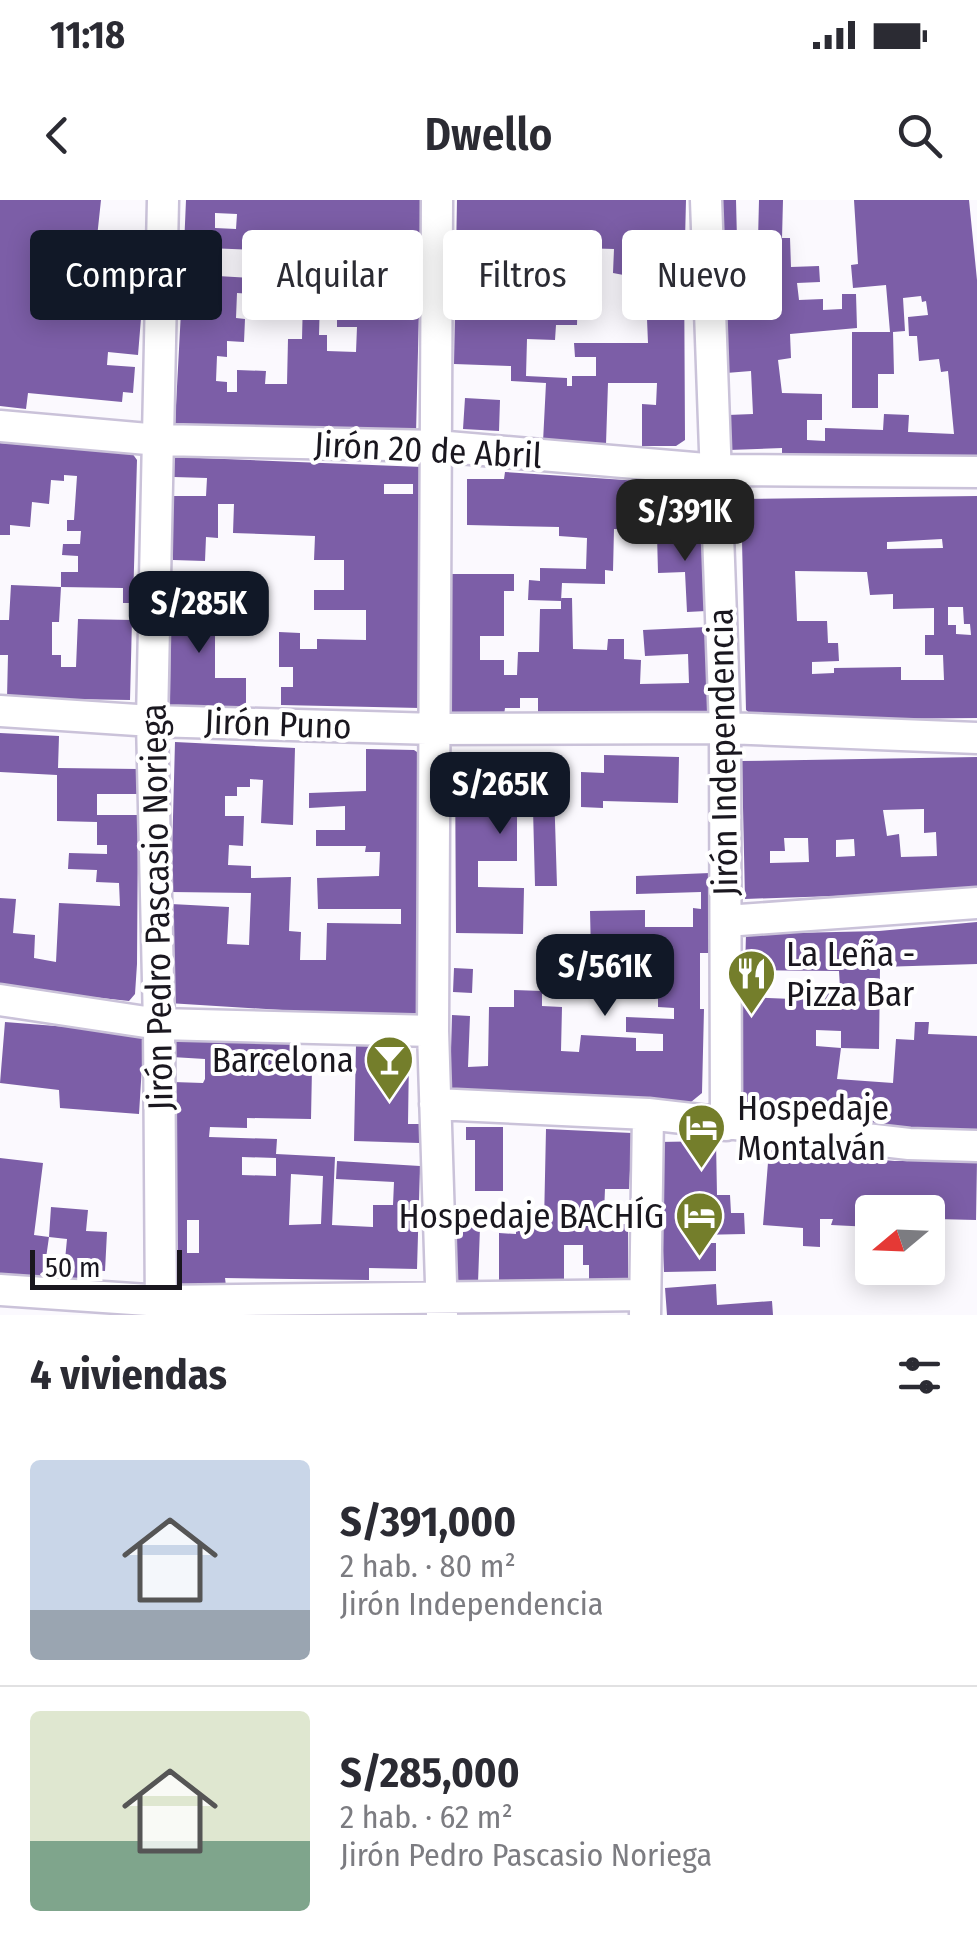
<!DOCTYPE html>
<html lang="es">
<meta charset="utf-8">
<style>
body{margin:0;font-family:"Fira Sans Condensed",sans-serif;background:#f2f2f3;color:#2b2b33;height:100vh;display:flex;flex-direction:column;font-size:38px;white-space:nowrap}
*{box-sizing:border-box;margin:0}
p{font-size:32px;color:#7c7c81}
.icon{flex:none;width:55px;height:55px;fill:none;stroke:currentColor;stroke-width:2;stroke-linecap:round;stroke-linejoin:round}
.map{position:relative;height:1115px;overflow:hidden}
.details{display:flex;flex-direction:column;background:#fff;flex:1}
.details>*{flex:none}
.hud{position:absolute;left:30px;top:30px;width:918px;height:90px;display:flex;gap:20px}
.needle{width:65px;rotate:251deg}
.tools{position:absolute;left:855px;top:995px;display:grid;gap:20px}
.tools a{display:grid;place-items:center;width:90px;height:90px;border-radius:10px;background:#fff;box-shadow:0 5px 25px #0003;font-size:50px}
.scale{position:absolute;left:30px;bottom:25px;width:152px;box-sizing:border-box;padding-left:10px;border:5px solid #1a171f;border-top:0;font-size:28px;line-height:35px;white-space:nowrap;color:#1a171f;-webkit-text-stroke:8px #fff;paint-order:stroke}
.price{position:absolute;translate:-50% -85px;padding:0 22px;border-radius:20px;background:#111827;color:#fff;font-size:32px;line-height:65px;filter:drop-shadow(0 2px 5px #0008)}
.price::after{content:'';position:absolute;left:50%;top:60px;width:30px;height:22px;margin-left:-15px;background:inherit;clip-path:polygon(0 0,100% 0,50% 100%)}
.price.active{background:#222;color:#fff}
ul{padding:0;list-style:none}
li{display:flex;align-items:center;gap:30px;height:250px;padding:0 30px}
li+li{border-top:2px solid #e1e1e2}
li span{display:grid;place-items:center;flex:none;width:280px;height:200px;border-radius:10px;color:#555}
li>.icon{margin-inline-start:auto}
span .icon{width:120px;height:120px;fill:#fffc;stroke-width:1}
li b{font-size:42px}
h2{display:flex;justify-content:space-between;align-items:center;height:120px;padding:0 30px;font-size:42px}
.tag{padding:0 35px;border-radius:10px;background:#fff;box-shadow:0 5px 25px #0003;font-size:35px;line-height:90px}
.tag.active{background:#111827;color:#fff}
.status{display:flex;justify-content:space-between;align-items:center;height:70px;padding:0 50px;background:#fff;direction:ltr}
.status svg{height:28px;fill:currentColor}
header{display:flex;justify-content:space-between;align-items:center;height:130px;padding:0 30px;background:#fff;font-size:45px;font-weight:600}
.map>svg:first-child{display:block}
.building{fill:#7c5ea7;fill-rule:evenodd}
.lines{fill:none;stroke-linecap:round;stroke-linejoin:round}
.minor-casing{stroke:#cac2d9;stroke-width:35}
.minor{stroke:#fff;stroke-width:30}
.labels{text-anchor:middle;stroke-width:8;stroke-linejoin:round;paint-order:stroke}
.street-label{font-size:35px;fill:#1a171f;stroke:#fff}
.poi-label{font-size:35px;fill:#1a171f;stroke:#fff;text-anchor:start}
</style>
<div class="status"><b>11:18</b><svg viewBox="0 0 49 12"><path d="M0 12V9h3v3zM5 12V6h3v6zM10 12V3h3v9zM15 12V0h3v12zM26 1h20v11H26zM47 4h2v5h-2z"/></svg></div>
<header><svg class="icon" aria-label="back" viewBox="0 0 24 24"><path d="M15 5l-7 7 7 7"/></svg>Dwello<svg class="icon" aria-label="search" viewBox="0 0 24 24"><circle cx="10" cy="10" r="6"/><path d="M15 15l6 6"/></svg></header>
<div class="map">
<svg width="977" height="1115" viewBox="0 0 977 1115">
<rect width="100%" height="100%" fill="#fbf9fe"/>
<path class="building" d="M 0,0 L 101,0 L 95,56 L 132,60 L 128,104 L 142,106 L 138,155 L 108,152 L 107,165 L 135,167 L 133,193 L 123,192 L 122,202 L 28,193 L 26,209 L 0,206 Z
M 186,0 L 423,0 L 421,34 L 401,33 L 400,49 L 422,51 L 420,85 L 412,84 L 411,108 L 419,109 L 416,234 L 175,224 L 183,74 L 268,79 L 267,95 L 237,93 L 236,118 L 245,119 L 244,142 L 227,141 L 227,157 L 217,156 L 216,181 L 227,182 L 227,192 L 237,192 L 237,170 L 266,171 L 265,184 L 287,184 L 288,139 L 302,139 L 303,98 L 320,99 L 319,135 L 327,135 L 327,151 L 356,152 L 357,127 L 337,127 L 337,106 L 357,106 L 359,75 L 277,71 L 278,51 L 184,47 ZM 215,13 L 237,14 L 236,29 L 215,28 ZM 285,33 L 310,35 L 310,48 L 359,51 L 358,63 L 284,59 Z
M 457,0 L 686,0 L 685,40 L 650,40 L 649,53 L 655,56 L 684,55 L 685,240 L 676,246 L 642,246 L 642,204 L 656,205 L 657,183 L 608,183 L 606,244 L 543,242 L 546,183 L 511,181 L 511,166 L 454,164 ZM 505,37 L 531,37 L 530,71 L 504,71 ZM 579,48 L 614,49 L 613,73 L 634,77 L 635,92 L 639,93 L 640,119 L 647,119 L 648,143 L 574,143 L 575,157 L 596,157 L 596,176 L 572,176 L 572,186 L 567,186 L 567,178 L 526,176 L 527,139 L 555,140 L 556,125 L 577,125 Z
M 717,0 L 736,0 L 737,40 L 758,40 L 759,0 L 783,0 L 782,38 L 790,38 L 791,67 L 819,66 L 820,82 L 797,83 L 799,100 L 823,99 L 823,110 L 842,109 L 842,94 L 856,94 L 857,128 L 790,134 L 791,158 L 778,160 L 782,193 L 822,194 L 822,220 L 807,220 L 807,240 L 825,241 L 825,228 L 883,230 L 884,214 L 909,215 L 908,232 L 954,234 L 948,171 L 941,172 L 939,159 L 919,161 L 917,136 L 909,136 L 908,117 L 928,115 L 926,101 L 922,102 L 921,96 L 903,98 L 905,131 L 893,132 L 894,174 L 878,174 L 878,208 L 852,208 L 852,132 L 890,132 L 886,85 L 853,88 L 851,65 L 858,64 L 854,0 L 969,0 L 977,80 L 977,263 L 782,258 L 782,248 L 729,250 L 728,215 L 753,214 L 751,171 L 726,173 Z
M 465,198 L 500,200 L 499,231 L 463,229 Z
M 0,243 L 132,253 L 137,260 L 133,403 L 123,403 L 123,388 L 61,387 L 61,372 L 78,372 L 78,356 L 62,355 L 63,344 L 80,344 L 81,331 L 67,331 L 67,320 L 74,320 L 77,276 L 64,275 L 64,281 L 51,280 L 49,304 L 32,302 L 30,327 L 10,325 L 10,335 L 0,335 Z
M 174,257 L 422,267 L 420,508 L 281,505 L 281,487 L 293,487 L 293,467 L 279,467 L 279,432 L 300,433 L 300,449 L 317,449 L 317,439 L 366,440 L 366,410 L 314,410 L 314,390 L 344,390 L 344,360 L 314,360 L 315,336 L 233,333 L 234,304 L 218,304 L 218,338 L 206,337 L 205,361 L 173,360 L 173,296 L 206,296 L 207,278 L 174,277 ZM 384,284 L 413,284 L 413,294 L 384,294 Z
M 505,272 L 655,282 L 653,331 L 614,329 L 613,371 L 605,370 L 605,384 L 562,383 L 561,401 L 528,400 L 529,380 L 540,381 L 540,368 L 586,369 L 587,338 L 559,336 L 559,327 L 467,325 L 467,279 L 504,279 Z
M 977,296 L 977,518 L 758,520 L 746,510 L 741,299 ZM 942,339 L 943,348 L 887,349 L 887,342 ZM 795,371 L 867,372 L 870,395 L 893,394 L 893,409 L 934,408 L 934,435 L 925,435 L 925,455 L 943,455 L 944,480 L 901,480 L 901,467 L 834,468 L 834,473 L 812,474 L 812,462 L 839,461 L 838,443 L 828,443 L 827,421 L 797,421 ZM 948,407 L 963,407 L 964,424 L 970,424 L 971,435 L 956,434 L 956,425 L 948,425 Z
M 702,332 L 706,411 L 687,412 L 685,372 L 658,373 L 657,334 Z
M 451,374 L 514,374 L 514,391 L 504,391 L 504,436 L 480,436 L 480,460 L 504,460 L 504,475 L 517,475 L 518,452 L 539,452 L 540,409 L 561,409 L 561,398 L 572,398 L 573,449 L 607,450 L 608,439 L 624,439 L 624,459 L 641,460 L 640,484 L 689,483 L 688,454 L 645,456 L 643,430 L 707,427 L 711,518 L 538,517 L 538,498 L 520,498 L 520,508 L 505,508 L 504,515 L 451,515 Z
M 11,385 L 61,387 L 59,422 L 52,422 L 52,455 L 61,455 L 61,467 L 76,467 L 78,419 L 132,420 L 130,500 L 7,498 L 8,455 L 0,455 L 0,420 L 9,420 Z
M 171,386 L 201,387 L 200,417 L 243,417 L 242,433 L 215,433 L 215,478 L 246,478 L 246,506 L 215,506 L 215,511 L 170,511 Z
M 0,533 L 59,536 L 58,568 L 138,569 L 138,594 L 97,594 L 97,615 L 138,615 L 137,764 L 135,794 L 129,801 L 0,787 L 0,698 L 16,699 L 13,733 L 35,735 L 34,758 L 56,762 L 59,703 L 120,706 L 119,683 L 96,682 L 97,670 L 68,669 L 69,653 L 107,654 L 107,645 L 97,645 L 97,622 L 57,621 L 57,575 L 0,572 Z
M 175,542 L 295,548 L 293,625 L 261,623 L 263,580 L 250,579 L 250,587 L 237,587 L 237,596 L 225,596 L 225,616 L 244,616 L 243,646 L 229,645 L 228,665 L 251,666 L 251,678 L 291,677 L 289,731 L 301,732 L 300,760 L 326,760 L 327,723 L 401,724 L 401,709 L 318,709 L 317,678 L 379,676 L 380,652 L 365,652 L 366,646 L 316,646 L 316,630 L 345,630 L 345,606 L 309,608 L 309,593 L 366,591 L 366,549 L 414,550 L 420,554 L 419,767 L 417,812 L 411,818 L 168,803 L 171,704 L 229,707 L 227,744 L 249,745 L 251,693 L 171,692 Z
M 604,555 L 679,557 L 678,603 L 603,601 L 603,608 L 581,607 L 581,572 L 604,573 Z
M 531,556 L 553,556 L 557,686 L 535,686 L 533,609 L 517,609 L 517,661 L 478,661 L 478,687 L 524,688 L 523,734 L 456,733 L 455,557 L 517,557 L 517,569 L 532,569 Z
M 977,557 L 977,691 L 745,699 L 742,561 ZM 924,609 L 924,633 L 936,632 L 937,656 L 901,657 L 899,634 L 887,636 L 883,610 ZM 784,638 L 808,638 L 809,662 L 770,663 L 770,651 L 785,651 ZM 854,639 L 855,656 L 836,657 L 836,640 Z
M 710,673 L 711,753 L 700,753 L 700,809 L 704,809 L 702,893 L 691,902 L 459,894 L 450,888 L 452,815 L 470,816 L 468,867 L 488,866 L 489,807 L 514,807 L 514,790 L 542,791 L 542,806 L 562,807 L 561,851 L 579,852 L 581,835 L 636,838 L 636,851 L 663,851 L 663,834 L 626,832 L 626,817 L 674,819 L 674,808 L 658,807 L 658,779 L 620,778 L 621,753 L 591,753 L 590,711 L 645,710 L 645,727 L 693,727 L 693,708 L 701,709 L 701,692 L 636,694 L 636,676 Z
M 977,722 L 977,764 L 880,767 L 879,849 L 841,848 L 841,831 L 816,830 L 816,846 L 841,848 L 837,879 L 893,883 L 896,839 L 914,840 L 915,822 L 929,822 L 928,834 L 977,836 L 977,933 L 925,932 L 743,910 L 738,900 L 741,797 L 817,800 L 818,786 L 840,787 L 839,771 L 745,770 L 746,734 L 879,731 Z
M 454,768 L 473,769 L 472,793 L 453,792 Z
M 5,822 L 144,833 L 139,914 L 60,908 L 59,890 L 0,883 Z
M 174,836 L 293,841 L 292,868 L 312,868 L 311,919 L 247,918 L 247,928 L 210,927 L 209,937 L 277,939 L 276,954 L 335,957 L 332,1025 L 373,1027 L 373,1005 L 393,1005 L 394,982 L 336,979 L 337,961 L 420,966 L 417,1069 L 369,1068 L 369,1080 L 225,1078 L 226,1086 L 179,1087 L 169,1079 L 173,882 L 203,883 L 205,879 L 205,859 L 172,857 ZM 242,957 L 276,958 L 276,976 L 242,975 ZM 291,974 L 323,976 L 321,1024 L 289,1025 ZM 187,1020 L 199,1020 L 199,1053 L 187,1053 Z
M 356,845 L 397,846 L 409,855 L 408,924 L 419,924 L 419,943 L 354,941 Z
M 466,927 L 503,927 L 503,991 L 475,991 L 475,940 L 466,940 Z
M 546,929 L 632,933 L 629,989 L 605,989 L 604,1013 L 566,1012 L 566,1024 L 628,1024 L 628,1085 L 589,1085 L 589,1065 L 583,1065 L 583,1045 L 564,1045 L 564,1085 L 499,1084 L 499,1033 L 516,1034 L 516,1024 L 544,1023 Z
M 716,941 L 717,995 L 730,995 L 731,1013 L 744,1013 L 745,1034 L 698,1035 L 698,1043 L 716,1043 L 716,1071 L 664,1072 L 658,942 Z
M 769,950 L 895,961 L 977,961 L 976,1020 L 936,1019 L 937,1025 L 928,1025 L 928,1012 L 878,1009 L 877,1012 L 872,1012 L 872,1027 L 831,1025 L 833,1019 L 820,1019 L 820,1047 L 803,1046 L 803,1028 L 763,1025 Z
M 0,958 L 43,963 L 34,1035 L 49,1037 L 46,1058 L 65,1060 L 67,1039 L 49,1037 L 51,1007 L 88,1010 L 86,1031 L 107,1032 L 105,1071 L 85,1070 L 84,1083 L 0,1075 Z
M 453,1025 L 480,1027 L 478,1083 L 450,1082 Z
M 716,1084 L 717,1105 L 772,1101 L 773,1115 L 667,1115 L 665,1088 Z"/>
<g class="lines">
<defs>
<path id="minor" d="M 437,0 L 433,831 L 442,1115
M 706,0 L 725,528 L 726,925
M 0,226 L 159,240 L 436,246 L 717,270 L 977,272
M 0,511 L 152,521 L 436,529 L 725,528 L 977,538
M 726,721 L 977,703
M 0,800 L 159,824 L 433,831
M 435,904 L 648,914 L 909,944 L 977,946
M 0,1090 L 162,1101 L 645,1095
M 161,1115 L 159,824 L 152,521 L 163,0
M 645,1115 L 648,914"/>
</defs>
<use href="#minor" class="minor-casing"/>
<use href="#minor" class="minor"/>
</g>
<defs>
<symbol id="restaurant-pin" viewBox="-11 -11 22 30"><path d="M0 17L-7.5 6A9.5 9.5 0 1 1 7.5 6Z" fill="#747e2b" stroke="#fff"/><path d="M-5-6h1v4h1v-4h1v4h1v-4h1v5L-1.5 .5V6h-2V.5L-5-1ZM5-6V6H3V1.5H1.5Q1.5-4 5-6Z" fill="#fff"/></symbol>
<symbol id="bar-pin" viewBox="-11 -11 22 30"><path d="M0 17L-7.5 6A9.5 9.5 0 1 1 7.5 6Z" fill="#747e2b" stroke="#fff"/><path d="M-6-5H6L.8 .8V4.5H3.5V6h-7V4.5H-.8V.8Z" fill="#fff"/></symbol>
<symbol id="hotel-pin" viewBox="-11 -11 22 30"><path d="M0 17L-7.5 6A9.5 9.5 0 1 1 7.5 6Z" fill="#747e2b" stroke="#fff"/><path d="M-6-4.5h1.5V1H6V5H4.5V3h-9V5H-6ZM-4 0a1.8 1.8 0 1 1 3.6 0ZM.5 0V-2.5h3Q6-2.5 6 0Z" fill="#fff"/></symbol>
</defs>
<g fill-rule="evenodd">
<use href="#restaurant-pin" x="724" y="746" width="55" height="75"/>
<use href="#bar-pin" x="362" y="832" width="55" height="75"/>
<use href="#hotel-pin" x="674" y="900" width="55" height="75"/>
<use href="#hotel-pin" x="672" y="988" width="55" height="75"/>
</g>
<g class="labels">
<g class="street-label">
<text transform="translate(428 250) rotate(3)" y="12">Jirón 20 de Abril</text>
<text transform="translate(278 524) rotate(2)" y="12">Jirón Puno</text>
<text transform="translate(723 552) rotate(-91)" y="12">Jirón Independencia</text>
<text transform="translate(157 707) rotate(-91)" y="12">Jirón Pedro Pascasio Noriega</text>
</g>
<g class="poi-label">
<text x="786" y="766">La Leña -<tspan x="786" dy="40">Pizza Bar</tspan></text>
<text x="354" y="872" text-anchor="end">Barcelona</text>
<text x="737" y="920">Hospedaje<tspan x="737" dy="40">Montalván</tspan></text>
<text x="664" y="1028" text-anchor="end">Hospedaje BACHÍG</text>
</g>
</g>
</svg>
<div class="tools">
<a><svg class="needle" viewBox="-14 -14 28 28"><path d="M0-13l5 13h-10z" fill="#e53935"/><path d="M0 13l5-13h-10z" fill="#7c7c81"/></svg></a>
</div>
<div class="scale">50 m</div>
<b class="price active" style="left:685px;top:364px">S/391K</b>
<b class="price" style="left:199px;top:456px">S/285K</b>
<b class="price" style="left:500px;top:637px">S/265K</b>
<b class="price" style="left:605px;top:819px">S/561K</b>
<div class="hud">
<a class="tag active">Comprar</a>
<a class="tag">Alquilar</a>
<a class="tag">Filtros</a>
<a class="tag">Nuevo</a>
</div>
</div>
<section class="details">
<h2>4 viviendas<svg class="icon" aria-label="filters" viewBox="0 0 24 24"><path d="M4 7h16M4 17h16"/><circle cx="9" cy="7" r="2"/><circle cx="15" cy="17" r="2"/></svg></h2>
<ul>
<li><span style="background:linear-gradient(#c9d6e8 75%,#9aa5b1 0)"><svg class="icon" aria-label="home" viewBox="0 0 24 24"><path d="M3 11l9-7 9 7M6 9v11h12V9"/></svg></span><div><b>S/391,000</b><p>2 hab. · 80 m²</p><p>Jirón Independencia</p></div></li>
<li><span style="background:linear-gradient(#dfe7d0 65%,#7fa58c 0)"><svg class="icon" aria-label="home" viewBox="0 0 24 24"><path d="M3 11l9-7 9 7M6 9v11h12V9"/></svg></span><div><b>S/285,000</b><p>2 hab. · 62 m²</p><p>Jirón Pedro Pascasio Noriega</p></div></li>
</ul>
</section>
